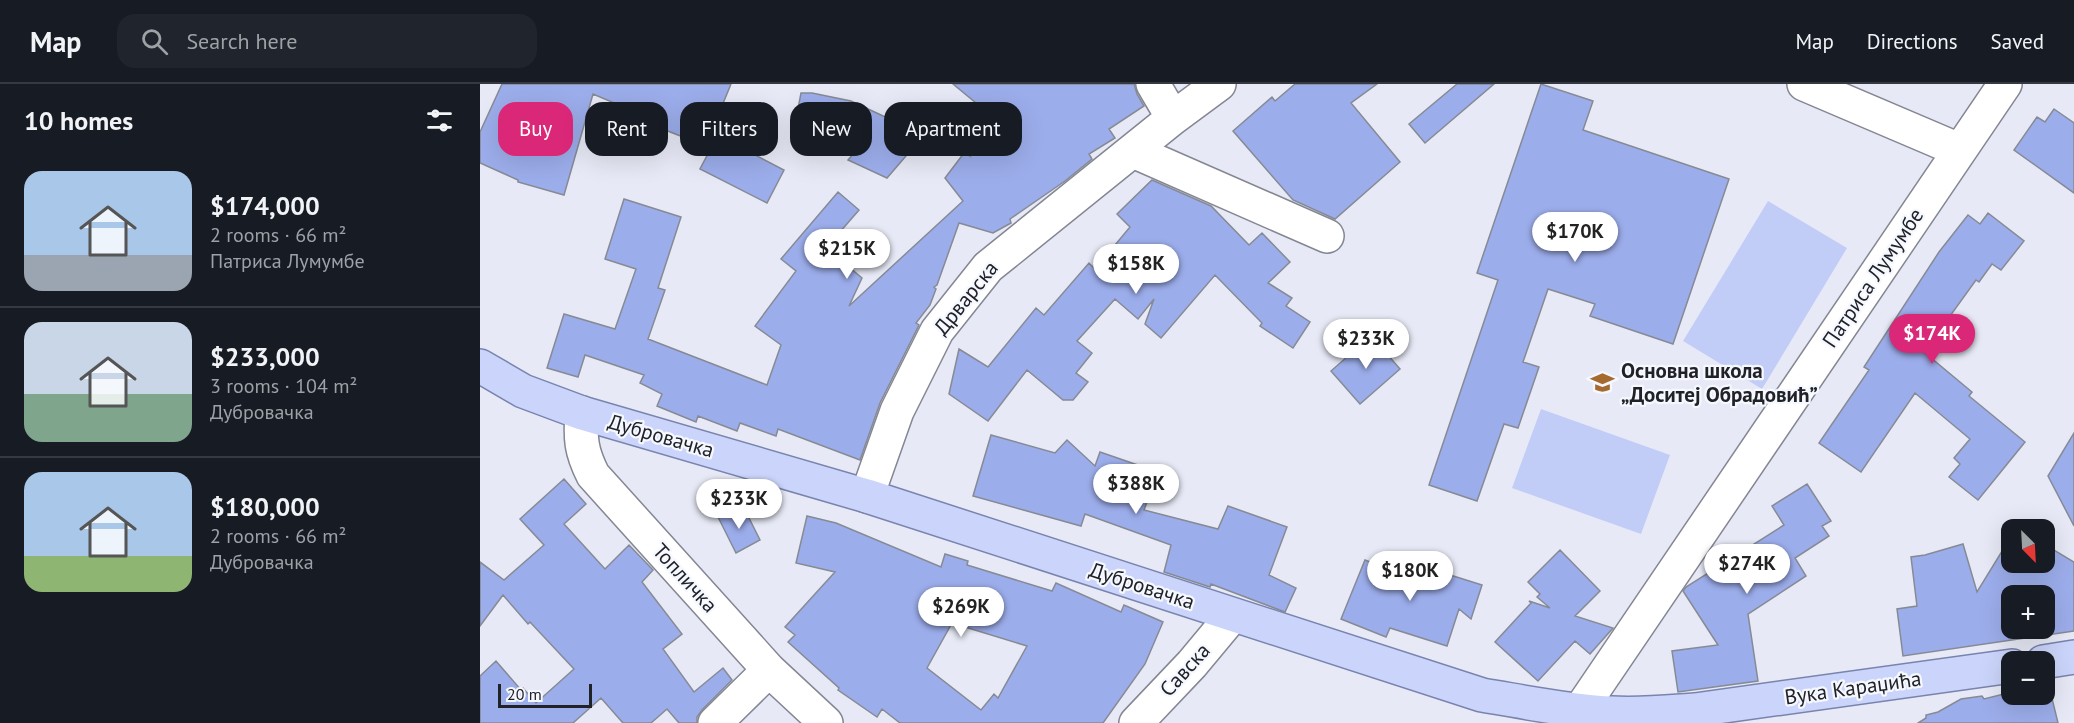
<!DOCTYPE html>
<meta charset="utf-8">
<style>
body{margin:0;font-family:"PT Sans",sans-serif;background:#20242c;color:#f1f3f6;height:100vh;display:flex;flex-direction:column;font-size:22px;white-space:nowrap}
*{box-sizing:border-box;margin:0}
p{font-size:20px;color:#9ea1a6}
.icon{flex:none;width:33px;height:33px;fill:none;stroke:currentColor;stroke-width:2;stroke-linecap:round;stroke-linejoin:round}
.map{position:relative;flex:1;overflow:hidden}
.details{display:flex;flex-direction:column;background:#171b24;width:480px}
.details>*{flex:none}
.hud{position:absolute;left:18px;top:18px;width:570px;height:54px;display:flex;gap:12px}
.needle{width:39px;rotate:156deg}
.fabs{position:absolute;left:1521px;top:435px;display:grid;gap:12px}
.fabs a{display:grid;place-items:center;width:54px;height:54px;border-radius:12px;background:#171b24;box-shadow:0 6px 24px #0002;font-size:30px}
.scale{position:absolute;left:18px;bottom:15px;width:94px;box-sizing:border-box;padding-left:6px;border:3px solid #212227;border-top:0;font-size:16px;line-height:21px;white-space:nowrap;color:#212227;-webkit-text-stroke:4px #f5f8ff;paint-order:stroke}
.price{position:absolute;translate:-50% -51px;padding:0 14px;border-radius:21px;background:#fff;color:#222;font-size:20px;line-height:39px;filter:drop-shadow(0 2px 3px #0008)}
.price::after{content:'';position:absolute;left:50%;top:36px;width:18px;height:14px;margin-left:-9px;background:inherit;clip-path:polygon(0 0,100% 0,50% 100%)}
.price.on{background:#db2777;color:#fff}
ul{padding:0;list-style:none}
li{display:flex;align-items:center;gap:18px;height:150px;padding:0 24px}
li+li{border-top:2px solid #363941}
li span{display:grid;place-items:center;flex:none;width:168px;height:120px;border-radius:18px;color:#555}
li>.icon{margin-inline-start:auto}
span .icon{width:72px;height:72px;fill:#fffc;stroke-width:1}
li b{font-size:26px}
h2{display:flex;justify-content:space-between;align-items:center;height:72px;padding:0 24px;font-size:26px}
.pill{padding:0 21px;border-radius:18px;background:#171b24;box-shadow:0 6px 24px #0002;font-size:21px;line-height:54px}
.pill.on{background:#db2777;color:#fff}
header{display:flex;align-items:center;gap:36px;box-sizing:border-box;height:84px;padding:0 30px;background:#171b24;border-bottom:2px solid #363941}
header strong{font-size:28px}
nav{display:flex;gap:33px;margin-inline-start:auto;font-size:21px}
.search{width:420px;height:54px;background:#20242c;display:flex;align-items:center;gap:15px;box-sizing:border-box;padding:0 21px;border-radius:18px;color:#9ea1a6;font-size:22px}
main{display:flex;flex:1;min-height:0}
.map>svg:first-child{display:block}
.green{fill:#c1cdf6}
.building{fill:#9cadeb;stroke:#868a94;stroke-width:1.5;fill-rule:evenodd}
.lines{fill:none;stroke-linecap:round;stroke-linejoin:round}
.minor-casing{stroke:#848792;stroke-width:36}
.major-casing{stroke:#7984ae;stroke-width:36}
.minor{stroke:#fff;stroke-width:33}
.major{stroke:#cbd4fa;stroke-width:33}
.labels{text-anchor:middle;stroke-width:4.5;stroke-linejoin:round;paint-order:stroke}
.street-label{font-size:21px;fill:#212227;stroke:#f5f8ff}
.poi-label{font-size:21px;font-weight:bold;fill:#212227;stroke:#f5f8ff;text-anchor:start}
</style>
<header>
<strong>Map</strong>
<div class="search"><svg class="icon" aria-label="search" viewBox="0 0 24 24"><circle cx="10" cy="10" r="6"/><path d="M15 15l6 6"/></svg>Search here</div>
<nav><a>Map</a><a>Directions</a><a>Saved</a></nav>
</header>
<main>
<section class="details">
<h2>10 homes<svg class="icon" aria-label="filters" viewBox="0 0 24 24"><path d="M4 7h16M4 17h16"/><circle cx="9" cy="7" r="2"/><circle cx="15" cy="17" r="2"/></svg></h2>
<ul>
<li><span style="background:linear-gradient(#a9c7e8 70%,#9aa5b1 0)"><svg class="icon" aria-label="home" viewBox="0 0 24 24"><path d="M3 11l9-7 9 7M6 9v11h12V9"/></svg></span><div><b>$174,000</b><p>2 rooms · 66 m²</p><p>Патриса Лумумбе</p></div></li>
<li><span style="background:linear-gradient(#c9d6e8 60%,#7fa58c 0)"><svg class="icon" aria-label="home" viewBox="0 0 24 24"><path d="M3 11l9-7 9 7M6 9v11h12V9"/></svg></span><div><b>$233,000</b><p>3 rooms · 104 m²</p><p>Дубровачка</p></div></li>
<li><span style="background:linear-gradient(#a9c7e8 70%,#8fb573 0)"><svg class="icon" aria-label="home" viewBox="0 0 24 24"><path d="M3 11l9-7 9 7M6 9v11h12V9"/></svg></span><div><b>$180,000</b><p>2 rooms · 66 m²</p><p>Дубровачка</p></div></li>
</ul>
</section>
<div class="map">
<svg width="1594" height="639" viewBox="0 0 1594 639">
<rect width="100%" height="100%" fill="#e7eaf6"/>
<path class="green" d="M 1288,117 L 1367,164 L 1282,305 L 1203,257 Z
M 1061,325 L 1190,371 L 1161,450 L 1032,404 Z"/>
<path class="building" d="M 22,0 L 251,0 L 235,39 L 261,52 L 256,61 L 304,86 L 287,119 L 220,85 L 231,64 L 175,42 L 177,37 L 113,10 L 84,111 L 38,98 L 38,96 L 0,79 L 0,48 Z
M 473,0 L 654,0 L 657,10 L 664,22 L 629,45 L 635,54 L 609,70 L 612,75 L 585,97 L 530,135 L 531,139 L 513,149 L 479,139 L 457,201 L 454,203 L 456,205 L 450,221 L 436,239 L 439,241 L 400,319 L 380,376 L 298,345 L 296,352 L 260,339 L 257,347 L 218,332 L 216,338 L 177,322 L 182,310 L 160,299 L 164,291 L 105,271 L 98,293 L 67,284 L 84,230 L 135,245 L 156,185 L 125,175 L 144,115 L 201,133 L 178,204 L 185,206 L 168,255 L 287,301 L 301,261 L 275,242 L 316,187 L 301,175 L 358,108 L 379,126 L 346,164 L 382,194 L 369,222 L 483,117 L 465,94 L 484,69 L 490,72 L 487,66 L 513,33 Z
M 815,0 L 897,0 L 871,19 L 920,78 L 855,135 L 813,116 L 753,47 L 792,13 L 795,17 Z
M 977,0 L 1014,0 L 945,59 L 929,40 Z
M 1061,0 L 1113,17 L 1103,46 L 1249,95 L 1193,260 L 1110,232 L 1115,220 L 1068,205 L 1043,278 L 1059,283 L 1038,344 L 1024,340 L 997,417 L 949,401 L 1018,196 L 997,189 Z
M 321,9 L 332,9 L 371,17 L 444,51 L 407,94 L 368,76 L 374,69 L 334,61 L 313,51 Z
M 1574,25 L 1594,39 L 1594,109 L 1534,66 L 1557,33 L 1565,38 Z
M 672,96 L 731,122 L 769,161 L 782,149 L 810,178 L 788,199 L 812,214 L 806,222 L 830,238 L 813,264 L 780,242 L 782,239 L 735,191 L 681,254 L 665,240 L 674,215 L 658,235 L 635,215 L 597,257 L 612,269 L 596,289 L 608,298 L 593,316 L 583,316 L 547,286 L 508,337 L 469,310 L 479,265 L 508,283 L 556,224 L 564,231 L 609,179 L 615,185 L 650,143 L 637,130 Z
M 1508,129 L 1544,157 L 1521,186 L 1512,180 L 1499,198 L 1496,196 L 1444,268 L 1492,308 L 1489,312 L 1545,358 L 1498,416 L 1469,393 L 1480,380 L 1474,374 L 1490,355 L 1435,309 L 1381,388 L 1339,359 L 1389,286 L 1384,283 L 1459,168 L 1488,131 L 1500,140 Z
M 891,252 L 920,285 L 880,320 L 851,287 Z
M 1594,349 L 1594,442 L 1568,392 Z
M 511,351 L 575,369 L 587,356 L 615,382 L 620,368 L 678,388 L 664,426 L 738,445 L 748,422 L 807,443 L 789,491 L 816,504 L 805,528 L 731,500 L 730,503 L 684,488 L 691,461 L 605,430 L 601,442 L 493,412 Z
M 84,395 L 106,420 L 84,440 L 125,485 L 149,461 L 173,486 L 162,498 L 202,550 L 183,565 L 214,608 L 243,584 L 252,596 L 222,626 L 217,633 L 217,639 L 199,639 L 187,625 L 171,639 L 143,639 L 121,614 L 93,639 L 0,639 L 0,592 L 16,577 L 41,606 L 43,604 L 56,619 L 94,585 L 50,538 L 48,540 L 23,511 L 0,542 L 0,478 L 24,496 L 64,461 L 40,435 Z
M 1327,400 L 1351,437 L 1342,442 L 1349,452 L 1315,474 L 1326,492 L 1268,530 L 1278,597 L 1198,608 L 1192,567 L 1238,561 L 1203,507 L 1206,503 L 1304,441 L 1292,422 Z
M 266,428 L 280,456 L 256,469 L 237,431 Z
M 327,432 L 356,439 L 461,483 L 465,470 L 488,477 L 487,481 L 572,507 L 576,499 L 641,528 L 644,521 L 683,538 L 665,580 L 623,639 L 420,639 L 402,625 L 397,633 L 358,606 L 359,604 L 308,558 L 315,551 L 305,543 L 355,488 L 316,479 ZM 472,539 L 547,562 L 518,614 L 514,610 L 501,626 L 447,584 Z
M 1532,451 L 1532,478 L 1564,478 L 1564,460 L 1594,478 L 1594,547 L 1423,572 L 1417,525 L 1437,522 L 1431,473 L 1445,471 L 1483,460 L 1497,508 ZM 1532,512 L 1564,512 L 1564,544 L 1532,544 Z
M 1080,466 L 1120,507 L 1095,532 L 1133,544 L 1110,570 L 1095,557 L 1058,597 L 1015,558 L 1051,519 L 1049,517 L 1070,524 L 1057,513 L 1060,510 L 1048,498 Z
M 885,476 L 938,497 L 941,489 L 929,478 L 1002,501 L 991,535 L 979,525 L 967,562 L 910,544 L 906,553 L 861,535 Z
M 1568,598 L 1578,639 L 1438,639 L 1446,634 L 1446,631 L 1458,628 L 1481,615 L 1502,612 L 1504,615 L 1532,608 L 1532,610 L 1564,610 L 1564,599 Z"/>
<g class="lines">
<defs>
<path id="minor" d="M 673,0 L 693,34
M 1324,0 L 1479,66
M 653,67 L 847,152
M 102,329 C 100,355 101,367 113,391 L 289,586 L 346,639
M 387,412 L 417,327 L 457,247 L 508,183 L 693,34 L 739,0
M 1100,626 L 1525,0
M 235,639 L 289,586
M 656,639 L 712,580 L 752,532"/>
<path id="major" d="M 0,282 L 43,307 L 102,329 L 387,412 L 1002,611 C 1045,618 1088,627 1131,629 C 1159,631 1187,628 1215,626 L 1532,582
M 1563,578 L 1594,573"/>
</defs>
<use href="#minor" class="minor-casing"/>
<use href="#major" class="major-casing"/>
<use href="#minor" class="minor"/>
<use href="#major" class="major"/>
</g>
<defs>
<symbol id="school-bare" viewBox="-9 -9 18 18"><path d="M0-5L7-2L0 1L-7-2ZM-4 1L0 2.5L4 1V4Q0 6-4 4Z" fill="#a76a2e" stroke="#f5f8ff" stroke-width="2.5" paint-order="stroke"/></symbol>
</defs>
<g fill-rule="evenodd">
<use href="#school-bare" x="1106" y="282" width="33" height="33"/>
</g>
<g class="labels">
<g class="street-label">
<text transform="translate(1393 194) rotate(-56)" y="7">Патриса Лумумбе</text>
<text transform="translate(486 214) rotate(-51)" y="7">Дрварска</text>
<text transform="translate(181 352) rotate(16)" y="7">Дубровачка</text>
<text transform="translate(205 494) rotate(48)" y="7">Топличка</text>
<text transform="translate(662 502) rotate(18)" y="7">Дубровачка</text>
<text transform="translate(705 586) rotate(-48)" y="7">Савска</text>
<text transform="translate(1373 604) rotate(-8)" y="7">Вука Караџића</text>
</g>
<g class="poi-label">
<text x="1141" y="294">Основна школа<tspan x="1141" dy="24">„Доситеј Обрадовић”</tspan></text>
</g>
</g>
</svg>
<div class="fabs">
<a><svg class="needle" viewBox="-14 -14 28 28"><path d="M0-13l5 13h-10z" fill="#e53935"/><path d="M0 13l5-13h-10z" fill="#9ea1a6"/></svg></a>
<a>+</a>
<a>−</a>
</div>
<div class="scale">20 m</div>
<b class="price" style="left:1095px;top:179px">$170K</b>
<b class="price" style="left:367px;top:196px">$215K</b>
<b class="price" style="left:656px;top:211px">$158K</b>
<b class="price on" style="left:1452px;top:281px">$174K</b>
<b class="price" style="left:886px;top:286px">$233K</b>
<b class="price" style="left:656px;top:431px">$388K</b>
<b class="price" style="left:259px;top:446px">$233K</b>
<b class="price" style="left:1267px;top:511px">$274K</b>
<b class="price" style="left:930px;top:518px">$180K</b>
<b class="price" style="left:481px;top:554px">$269K</b>
<div class="hud">
<a class="pill on">Buy</a>
<a class="pill">Rent</a>
<a class="pill">Filters</a>
<a class="pill">New</a>
<a class="pill">Apartment</a>
</div>
</div>
</main>
